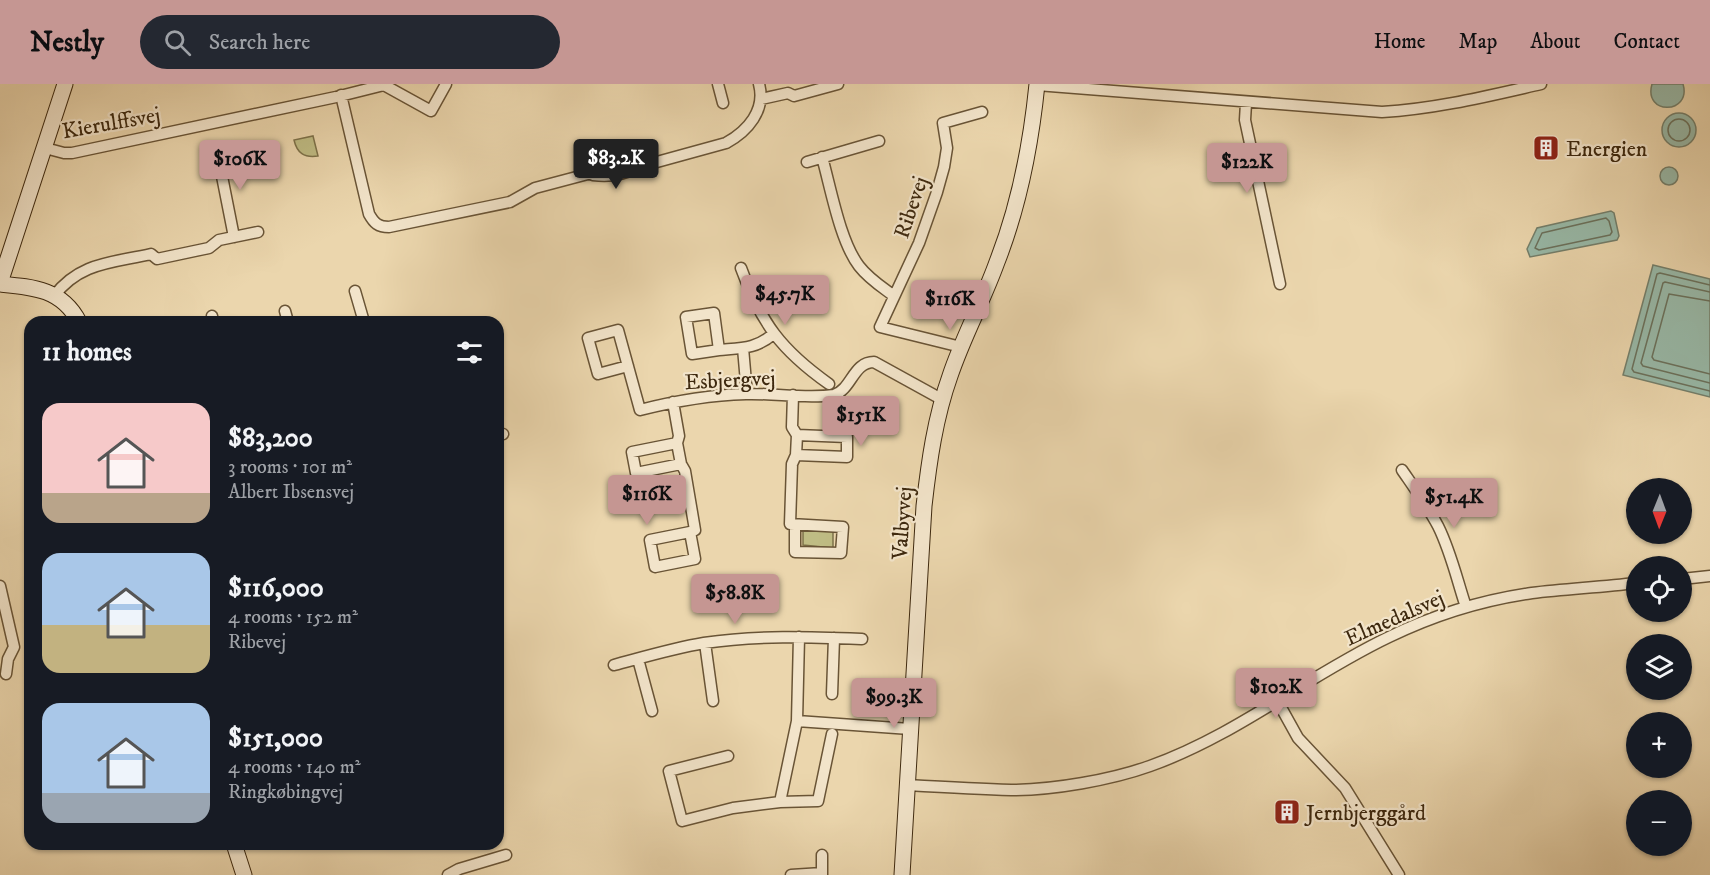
<!DOCTYPE html>
<meta charset="utf-8">
<style>
body{margin:0;font-family:"IM FELL DW Pica",serif;background:#242831;color:#f1f3f6;height:100vh;display:flex;flex-direction:column;font-size:22px;white-space:nowrap}
*{box-sizing:border-box;margin:0}
p{font-size:20px;color:#9ea1a6}
.icon{flex:none;width:33px;height:33px;fill:none;stroke:currentColor;stroke-width:2;stroke-linecap:round;stroke-linejoin:round}
.map{position:relative;flex:1;overflow:hidden}
.details{position:absolute;left:24px;top:232px;width:480px;height:534px;display:flex;flex-direction:column;background:#171b24;border-radius:18px;box-shadow:0 2px 4px #0004}
.details>*{flex:none}
.needle{width:39px;rotate:181deg}
.controls{position:absolute;left:1626px;top:394px;display:grid;gap:12px}
.controls a{display:grid;place-items:center;width:66px;height:66px;border-radius:50%;background:#171b24;box-shadow:0 2px 4px #0004;font-size:30px}
.price{position:absolute;translate:-50% -51px;padding:0 14px;border-radius:6px;background:#c59692;color:#111;font-size:20px;line-height:39px;filter:drop-shadow(0 2px 3px #0008)}
.price::after{content:'';position:absolute;left:50%;top:36px;width:18px;height:14px;margin-left:-9px;background:inherit;clip-path:polygon(0 0,100% 0,50% 100%)}
.price.current{background:#222;color:#fff}
ul{padding:0;list-style:none}
li{display:flex;align-items:center;gap:18px;height:150px;padding:0 18px}
li span{display:grid;place-items:center;flex:none;width:168px;height:120px;border-radius:18px;color:#555}
li>.icon{margin-inline-start:auto}
span .icon{width:72px;height:72px;fill:#fffc;stroke-width:1}
li b{font-size:26px}
h2{display:flex;justify-content:space-between;align-items:center;height:72px;padding:0 18px;font-size:26px}
header{display:flex;align-items:center;gap:36px;box-sizing:border-box;height:84px;padding:0 30px;background:#c59692;color:#111}
header strong{font-size:28px}
nav{display:flex;gap:33px;margin-inline-start:auto;font-size:21px}
.search{width:420px;height:54px;background:#242831;display:flex;align-items:center;gap:15px;box-sizing:border-box;padding:0 21px;border-radius:33px;color:#9ea1a6;font-size:22px}
.map>svg:first-child{display:block}
.green{fill:#bfbc84;stroke:#7e724a;stroke-width:1.5}
.water{fill:#98b9a8;stroke:#747f6b;stroke-width:1.5}
.lines{fill:none;stroke-linecap:round;stroke-linejoin:round}
.shore{stroke:#6b715c;stroke-width:1.5}
.street-casing{stroke:#695436;stroke-width:13}
.secondary-casing{stroke:#3e290f;stroke-width:17}
.street{stroke:#f2e4ca;stroke-width:10}
.secondary{stroke:#f2e4ca;stroke-width:15}
.labels{text-anchor:middle;stroke-width:4.5;stroke-linejoin:round;paint-order:stroke}
.street-label{font-size:22px;fill:#3e290f;stroke:#f2e4ca}
.poi-label{font-size:22px;fill:#3e290f;stroke:#f2e4ca;text-anchor:start}
</style>
<header>
<strong>Nestly</strong>
<div class="search"><svg class="icon" aria-label="search" viewBox="0 0 24 24"><circle cx="10" cy="10" r="6"/><path d="M15 15l6 6"/></svg>Search here</div>
<nav><a>Home</a><a>Map</a><a>About</a><a>Contact</a></nav>
</header>
<div class="map">
<svg width="1710" height="791" viewBox="0 0 1710 791">
<rect width="100%" height="100%" fill="#ebd6ad"/>
<filter id="stains"><feTurbulence type="fractalNoise" baseFrequency=".00333" numOctaves="4"/><feColorMatrix values="0 0 0 0 .2 0 0 0 0 .09 0 0 0 0 .02 0 0 0 .5 -.17"/></filter>
<radialGradient id="worn" r=".72"><stop offset=".6" stop-color="#630" stop-opacity="0"/><stop offset="1" stop-color="#630" stop-opacity=".3"/></radialGradient>
<path class="green" d="M 313,52 L 318,72 C 304,74 297,69 294,56 Z
M 803,445 L 833,446 L 833,464 L 803,461 Z"/>
<path class="water" d="M 1652,0 L 1683,0 C 1692,30 1643,32 1652,0 Z
M1662 46a17 17 0 1 1 34 0a17 17 0 1 1-34 0Z
M1660 92a9 9 0 1 1 18 0a9 9 0 1 1-18 0Z
M 1611,127 L 1614,129 L 1619,152 L 1617,156 L 1530,173 L 1527,165 L 1537,144 Z
M 1653,181 L 1710,195 L 1710,313 L 1623,291 Z"/>
<g class="lines">
<path class="shore" d="M1668 46a11 11 0 1 1 22 0a11 11 0 1 1-22 0Z
M 1606,134 L 1609,137 L 1612,148 L 1610,151 L 1539,166 L 1535,164 L 1542,149 Z
M 1710,201 L 1660,189 L 1657,190 L 1632,285 L 1634,288 L 1710,307
M 1710,208 L 1665,198 L 1663,199 L 1641,279 L 1643,282 L 1710,299
M 1710,217 L 1669,210 L 1652,273 L 1654,276 L 1710,290"/>
<defs>
<path id="street" d="M 718,0 L 723,19
M 1037,1 L 1382,28 C 1436,25 1488,12 1541,0
M 341,11 L 369,130 C 374,139 378,143 389,143 L 510,118 L 535,104 L 618,82 L 635,84
M 761,15 L 788,9 L 794,12 L 838,0
M 1246,19 L 1245,36 L 1280,200
M 45,64 L 64,69 L 72,69 L 336,13 L 384,1 L 431,27 L 446,0
M 217,67 L 234,153
M 822,73 C 831,105 840,157 859,182 C 869,195 882,203 894,212
M 807,78 L 879,57
M 593,91 C 608,93 621,92 635,84 L 726,59 C 748,47 766,26 759,0
M 741,184 C 761,239 781,266 829,300
M 355,207 L 364,238
M 54,212 C 80,178 112,179 151,170 L 157,175 L 209,164 L 219,156 L 258,148
M 285,227 L 288,238
M 212,232 L 213,238
M 961,263 L 880,243 L 919,159 L 937,108 L 944,83 L 947,64 L 943,39 L 982,28
M 743,264 L 747,310
M 719,266 L 692,270 L 686,233 L 714,229 L 719,266 C 740,264 757,265 773,250
M 628,282 L 598,290 L 588,254 L 618,246 L 640,326 C 675,317 710,311 746,310 C 775,309 805,315 834,311 C 852,305 853,278 874,278 L 943,316
M 793,311 L 792,343 L 797,351 L 796,371 L 792,380 L 790,440 L 843,443 L 841,469 L 795,468 L 795,441
M 673,318 L 679,352 L 677,359 L 681,380 L 685,387 L 695,446 L 690,448 L 650,456 L 655,483 L 695,475 L 690,448
M 498,349 L 503,350
M 677,359 L 632,368 L 636,389 L 681,380
M 796,371 L 847,373 L 847,353 L 797,351
M 1402,386 C 1415,405 1428,423 1438,442 C 1451,468 1457,496 1466,523
M 1682,495 L 1710,492
M 0,502 L 14,563 L 8,575 L 6,590
M 705,559 L 713,617
M 638,575 L 652,627
M 614,581 C 644,573 674,564 704,559 C 757,551 809,553 862,555
M 832,610 L 834,554
M 1278,618 L 1298,654 L 1345,704 L 1399,791
M 797,637 L 799,553
M 728,672 L 669,687 L 682,737 L 733,724 L 780,718 L 797,637 L 910,645
M 907,701 C 942,703 977,705 1011,706 C 1053,706 1111,696 1150,682 C 1237,651 1307,592 1389,553 C 1434,531 1483,516 1532,509 C 1567,505 1602,503 1636,499
M 780,718 L 818,717 L 832,650
M 448,791 L 459,785 L 506,771
M 791,791 L 822,789
M 822,791 L 822,771"/>
<path id="secondary" d="M 0,199 L 65,0
M 0,200 C 33,203 62,205 79,238
M 234,760 L 244,791
M 902,791 L 924,422 C 929,378 935,334 950,292 C 963,253 983,217 997,178 C 1019,122 1031,60 1037,0"/>
</defs>
<use href="#street" class="street-casing"/>
<use href="#secondary" class="secondary-casing"/>
<use href="#street" class="street"/>
<use href="#secondary" class="secondary"/>
</g>
<defs>
<symbol id="building-square" viewBox="-11 -11 22 22"><rect x="-9" y="-9" width="18" height="18" rx="4" fill="#8f2418" stroke="#f2e4ca"/><path d="M-4-6H4V6H1V3H-1V6H-4ZM-2.5-4.3h1.7v1.8h-1.7ZM.8-4.3h1.7v1.8H.8ZM-2.5-1h1.7V.8h-1.7ZM.8-1h1.7V.8H.8Z" fill="#fff"/></symbol>
</defs>
<g fill-rule="evenodd">
<use href="#building-square" x="1531" y="49" width="30" height="30"/>
<use href="#building-square" x="1272" y="713" width="30" height="30"/>
</g>
<g class="labels">
<g class="street-label">
<text transform="translate(111 38) rotate(-10)" y="8">Kierulffsvej</text>
<text transform="translate(910 123) rotate(-71)" y="8">Ribevej</text>
<text transform="translate(730 295) rotate(-3)" y="8">Esbjergvej</text>
<text transform="translate(901 439) rotate(-86)" y="8">Valbyvej</text>
<text transform="translate(1394 533) rotate(-24)" y="8">Elmedalsvej</text>
</g>
<g class="poi-label">
<text x="1566" y="72">Energien</text>
<text x="1306" y="736">Jernbjerggård</text>
</g>
</g>
<rect width="100%" height="100%" filter="url(#stains)"/>
<rect width="100%" height="100%" fill="url(#worn)"/>
</svg>
<div class="controls">
<a><svg class="needle" viewBox="-14 -14 28 28"><path d="M0-13l5 13h-10z" fill="#e53935"/><path d="M0 13l5-13h-10z" fill="#9ea1a6"/></svg></a>
<a><svg class="icon" aria-label="locate" viewBox="0 0 24 24"><circle cx="12" cy="12" r="6"/><path d="M12 2v4M12 18v4M2 12h4M18 12h4"/></svg></a>
<a><svg class="icon" aria-label="layers" viewBox="0 0 24 24"><path d="M12 4l9 5-9 5-9-5zM3 14l9 5 9-5"/></svg></a>
<a>+</a>
<a>−</a>
</div>
<b class="price current" style="left:616px;top:106px">$83.2K</b>
<b class="price" style="left:240px;top:107px">$106K</b>
<b class="price" style="left:1247px;top:110px">$122K</b>
<b class="price" style="left:785px;top:242px">$45.7K</b>
<b class="price" style="left:950px;top:247px">$116K</b>
<b class="price" style="left:861px;top:363px">$151K</b>
<b class="price" style="left:647px;top:442px">$116K</b>
<b class="price" style="left:1454px;top:445px">$51.4K</b>
<b class="price" style="left:735px;top:541px">$58.8K</b>
<b class="price" style="left:1276px;top:635px">$102K</b>
<b class="price" style="left:894px;top:645px">$99.3K</b>
<section class="details">
<h2>11 homes<svg class="icon" aria-label="filters" viewBox="0 0 24 24"><path d="M4 7h16M4 17h16"/><circle cx="9" cy="7" r="2"/><circle cx="15" cy="17" r="2"/></svg></h2>
<ul>
<li><span style="background:linear-gradient(#f6c9c9 75%,#b9a48a 0)"><svg class="icon" aria-label="home" viewBox="0 0 24 24"><path d="M3 11l9-7 9 7M6 9v11h12V9"/></svg></span><div><b>$83,200</b><p>3 rooms · 101 m²</p><p>Albert Ibsensvej</p></div></li>
<li><span style="background:linear-gradient(#a9c7e8 60%,#c2b280 0)"><svg class="icon" aria-label="home" viewBox="0 0 24 24"><path d="M3 11l9-7 9 7M6 9v11h12V9"/></svg></span><div><b>$116,000</b><p>4 rooms · 152 m²</p><p>Ribevej</p></div></li>
<li><span style="background:linear-gradient(#a9c7e8 75%,#9aa5b1 0)"><svg class="icon" aria-label="home" viewBox="0 0 24 24"><path d="M3 11l9-7 9 7M6 9v11h12V9"/></svg></span><div><b>$151,000</b><p>4 rooms · 140 m²</p><p>Ringkøbingvej</p></div></li>
</ul>
</section>
</div>
